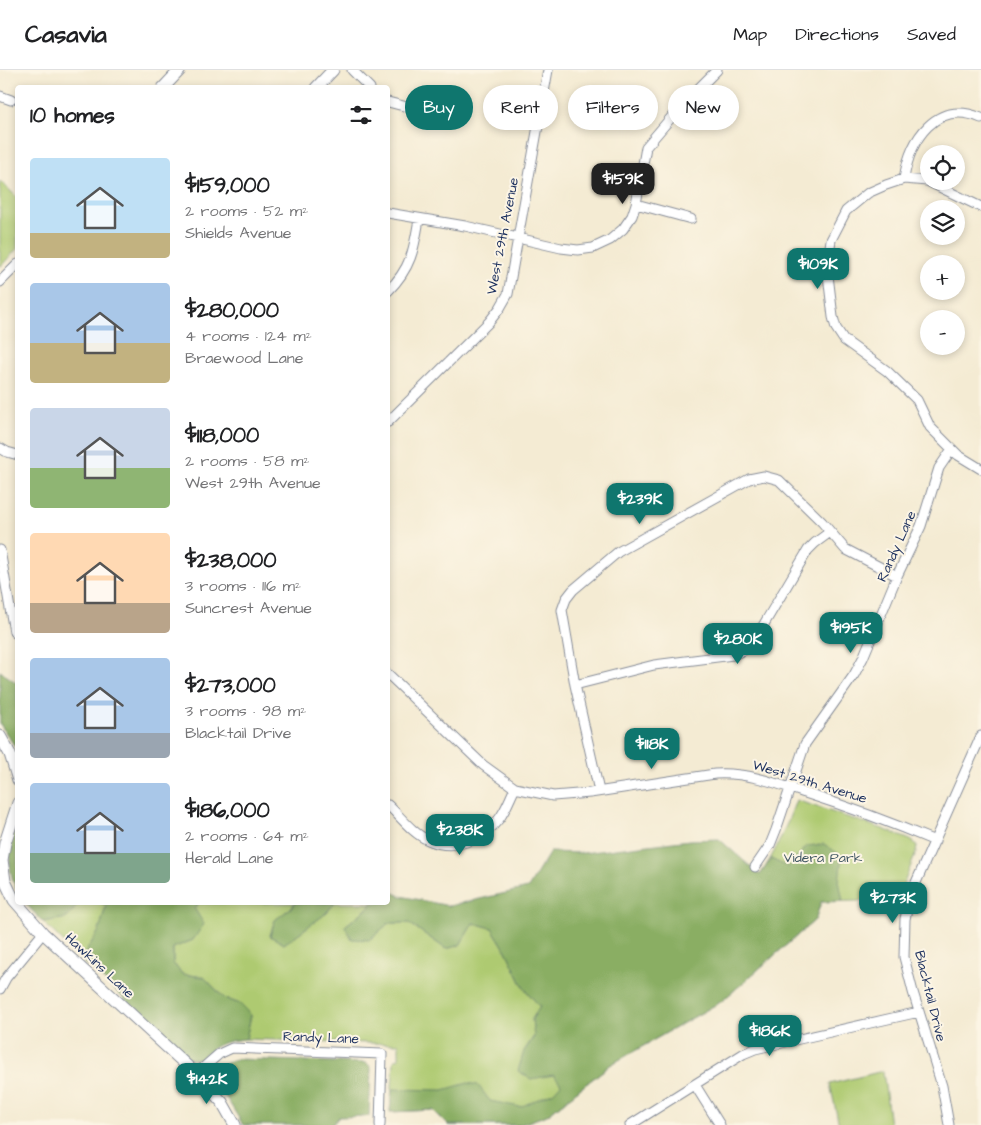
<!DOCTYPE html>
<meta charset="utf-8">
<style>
body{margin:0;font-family:"Architects Daughter",sans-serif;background:#f2f2f2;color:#202124;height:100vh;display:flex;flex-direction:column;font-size:19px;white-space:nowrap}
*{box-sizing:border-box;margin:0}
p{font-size:16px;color:#757577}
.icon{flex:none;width:28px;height:28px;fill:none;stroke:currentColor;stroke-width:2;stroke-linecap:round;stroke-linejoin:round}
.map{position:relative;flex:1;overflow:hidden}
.details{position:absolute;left:15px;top:15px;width:375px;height:820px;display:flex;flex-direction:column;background:#fff;border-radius:5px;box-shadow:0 2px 8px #0003}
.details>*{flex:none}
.guide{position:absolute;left:405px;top:15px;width:475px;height:45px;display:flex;gap:10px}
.tools{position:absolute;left:920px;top:75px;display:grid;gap:10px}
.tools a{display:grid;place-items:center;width:45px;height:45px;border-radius:50%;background:#fff;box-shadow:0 2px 8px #0003;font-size:25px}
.price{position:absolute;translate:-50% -42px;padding:0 11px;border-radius:10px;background:#0f766e;color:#fff;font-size:16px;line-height:32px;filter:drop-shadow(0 1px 2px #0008)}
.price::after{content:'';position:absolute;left:50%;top:30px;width:15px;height:11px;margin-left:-8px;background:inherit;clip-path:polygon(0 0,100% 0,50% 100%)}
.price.active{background:#222;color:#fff}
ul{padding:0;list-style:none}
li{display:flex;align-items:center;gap:15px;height:125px;padding:0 15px}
li span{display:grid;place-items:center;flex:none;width:140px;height:100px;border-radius:5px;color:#555}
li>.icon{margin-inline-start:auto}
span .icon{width:60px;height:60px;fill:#fffc;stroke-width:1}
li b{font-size:21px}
h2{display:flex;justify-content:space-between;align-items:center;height:60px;padding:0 15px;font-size:21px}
.chip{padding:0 18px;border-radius:22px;background:#fff;box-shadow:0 2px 8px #0003;font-size:18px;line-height:45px}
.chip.active{background:#0f766e;color:#fff}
header{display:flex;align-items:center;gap:30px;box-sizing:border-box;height:70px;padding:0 25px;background:#fff;border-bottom:1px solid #e0e0e0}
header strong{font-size:24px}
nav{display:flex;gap:28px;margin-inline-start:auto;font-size:18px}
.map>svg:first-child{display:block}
.green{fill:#aeca71;stroke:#647c68}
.forest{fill:#8aae63;stroke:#526e60}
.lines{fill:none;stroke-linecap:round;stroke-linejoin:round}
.minor-casing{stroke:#888d98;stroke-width:11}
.tertiary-casing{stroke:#888d98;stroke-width:13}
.minor{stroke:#fff;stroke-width:9}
.tertiary{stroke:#fff;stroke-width:11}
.labels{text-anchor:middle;stroke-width:4;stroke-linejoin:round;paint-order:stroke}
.street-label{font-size:14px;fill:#1b2f5e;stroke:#fcf5e5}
.park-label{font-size:14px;fill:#405663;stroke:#fcf5e5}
</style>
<header>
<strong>Casavia</strong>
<nav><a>Map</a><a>Directions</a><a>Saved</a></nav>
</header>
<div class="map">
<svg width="981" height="1055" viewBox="0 0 981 1055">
<rect width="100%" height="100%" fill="#fcf5e5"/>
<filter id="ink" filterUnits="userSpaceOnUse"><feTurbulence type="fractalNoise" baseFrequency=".02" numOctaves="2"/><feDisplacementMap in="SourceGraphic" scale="10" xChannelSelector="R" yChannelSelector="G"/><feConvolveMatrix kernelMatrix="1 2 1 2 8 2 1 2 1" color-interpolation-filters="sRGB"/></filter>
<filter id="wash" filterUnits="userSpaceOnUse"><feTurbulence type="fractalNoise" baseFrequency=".0096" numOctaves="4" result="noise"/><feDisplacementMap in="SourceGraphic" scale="20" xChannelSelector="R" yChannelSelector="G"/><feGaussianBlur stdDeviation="1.12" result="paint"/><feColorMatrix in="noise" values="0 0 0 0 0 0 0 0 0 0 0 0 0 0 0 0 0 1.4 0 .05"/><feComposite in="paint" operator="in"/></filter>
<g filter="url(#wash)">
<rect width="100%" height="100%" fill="#f4ebd3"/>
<path class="green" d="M 0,111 L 18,128 L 17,179 L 0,197 Z
M 796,730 L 883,759 L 913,771 L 917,776 L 916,783 L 897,830 L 821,832 L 815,850 L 722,931 L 610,995 L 547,1045 L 519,1055 L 448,1055 L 433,1040 L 390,1042 L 394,991 L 399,988 L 399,974 L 246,969 L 251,945 L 240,934 L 224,928 L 204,907 L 182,904 L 173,893 L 173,878 L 193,870 L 194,838 L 199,833 L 295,833 L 292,837 L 275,850 L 270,865 L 284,874 L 324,845 L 335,833 L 371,833 L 369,837 L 345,856 L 369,870 L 389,853 L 409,853 L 446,879 L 460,875 L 473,853 L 492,858 L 505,879 L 524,918 L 540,937 L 532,949 L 534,966 L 524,981 L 760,805 C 776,782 786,757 796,730 Z
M 79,833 L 101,833 L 106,836 L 99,861 L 81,889 L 43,852 L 67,848 Z
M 883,1001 L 890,1055 L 839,1055 L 830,1014 Z"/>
<path class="forest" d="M 0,601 L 17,613 L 17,683 L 16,678 L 0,654 Z
M 17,754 L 18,821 L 17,821 C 6,796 9,780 17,754 Z
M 719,769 L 760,805 L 771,789 L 788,797 L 807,776 L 824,774 L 842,786 L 839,811 L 843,831 L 821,832 L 815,850 L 722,931 L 610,995 L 547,1045 L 519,1055 L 448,1055 L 433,1040 L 390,1042 L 392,1019 L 443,1020 L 468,1013 L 478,1015 L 490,1031 L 520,1037 L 554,1022 L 561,1014 L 554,1005 L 531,1009 L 518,1001 L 524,981 L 534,967 L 532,949 L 540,937 L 524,918 L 505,879 L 492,858 L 473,853 L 460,875 L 446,879 L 409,853 L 389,853 L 369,870 L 352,869 L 345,856 L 369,837 L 371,833 L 388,832 L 388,820 L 401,826 L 449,836 L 528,818 L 550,782 L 583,783 L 690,770 Z
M 25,833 L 79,833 L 67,848 L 43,852 Z
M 101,833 L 199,833 L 194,838 L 204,854 L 193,870 L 173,878 L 173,893 L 182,904 L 204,907 L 224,928 L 240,934 L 251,945 L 246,969 C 224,971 216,974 200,989 L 190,989 L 81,889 L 99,861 L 106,836 Z
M 295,833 L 335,833 L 324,845 L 284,874 L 270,866 L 275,850 L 292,837 Z
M 236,989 L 367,993 L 371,998 L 369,1046 L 339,1047 L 332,1055 L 243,1055 L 213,1006 C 219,996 226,992 236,989 Z"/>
</g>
<g filter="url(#ink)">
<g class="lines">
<defs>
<path id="minor" d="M 352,0 L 370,18
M 0,26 L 11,30
M 388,32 L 411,38 L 426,32
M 904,109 C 910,69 936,29 981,48
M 636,134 L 691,149
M 981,137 L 927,111 L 904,109 L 886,115 L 868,123 L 846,141 L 831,170 L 827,197 L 833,247 L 836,258 L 844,270 L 887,301 L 917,330 L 930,357 L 958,385 L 981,399
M 388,143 L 465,156 L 561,178 L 578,180 L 593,178 L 610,170 L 623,159 L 632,146 L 636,134 L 646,77 L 680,37 L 717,0
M 0,212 L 18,194
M 388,221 C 411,198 414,180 419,149
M 388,352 L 489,252 L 500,238 L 508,224 L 548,0
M 0,378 L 7,382 L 18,385
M 0,480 L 14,562 L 18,565
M 388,604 L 483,695 L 515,718 L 553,726 L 590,723 L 715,704 C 747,702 776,713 805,723 C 849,737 892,753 935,771
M 575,615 L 654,595 L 733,585 L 746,579 L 757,566 L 808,480 L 815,473 L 830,462
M 599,721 L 575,615 L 562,540 L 566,529 L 573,520 L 618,482 L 749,409 L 764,406 L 779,410 L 822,452 L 845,479 L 897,506
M 388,735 C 400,746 412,763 428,770 C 454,782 483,770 499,749 C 506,740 510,728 515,718
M 755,797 L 770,775 L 776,760 L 805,674 L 854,605 L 863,588 L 897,506 L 921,456 L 939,398 L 952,379
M 0,919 L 6,908 L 43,863
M 196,1004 L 219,984 L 232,978 L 382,984 L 380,1055
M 695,1015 L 720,1055
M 630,1055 L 743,984 L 755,979 L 919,942
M 949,1055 L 942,1016 L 913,922 L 904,887 L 905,849 L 910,826 L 981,666"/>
<path id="tertiary" d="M 163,18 L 180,0
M 316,18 L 333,0
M 0,666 L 10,684 L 18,710
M 18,733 L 5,773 L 2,790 L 5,811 L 14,830 L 43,863 L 196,1004 L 222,1032 L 235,1055"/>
</defs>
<use href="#minor" class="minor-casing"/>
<use href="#tertiary" class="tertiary-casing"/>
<use href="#minor" class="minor"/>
<use href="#tertiary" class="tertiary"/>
</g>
</g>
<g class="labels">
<g class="street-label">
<text transform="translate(502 166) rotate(-79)" y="5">West 29th Avenue</text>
<text transform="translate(896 476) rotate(-66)" y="5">Randy Lane</text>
<text transform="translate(810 711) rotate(17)" y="5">West 29th Avenue</text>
<text transform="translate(100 895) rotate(43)" y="5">Hawkins Lane</text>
<text transform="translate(931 926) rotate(76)" y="5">Blacktail Drive</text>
<text transform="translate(321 967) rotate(2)" y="5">Randy Lane</text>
</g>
<g class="park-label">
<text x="823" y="792">Videra Park</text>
</g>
</g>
</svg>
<div class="tools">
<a><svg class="icon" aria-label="locate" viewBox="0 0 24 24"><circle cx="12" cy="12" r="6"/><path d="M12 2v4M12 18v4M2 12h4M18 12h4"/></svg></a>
<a><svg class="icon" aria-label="layers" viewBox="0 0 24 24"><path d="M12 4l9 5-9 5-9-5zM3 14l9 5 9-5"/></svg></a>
<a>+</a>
<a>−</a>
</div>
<b class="price active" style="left:623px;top:135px">$159K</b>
<b class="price" style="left:818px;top:220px">$109K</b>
<b class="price" style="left:640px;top:455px">$239K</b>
<b class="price" style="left:851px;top:584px">$195K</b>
<b class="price" style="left:738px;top:595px">$280K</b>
<b class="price" style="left:652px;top:700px">$118K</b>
<b class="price" style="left:460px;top:786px">$238K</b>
<b class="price" style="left:893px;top:854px">$273K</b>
<b class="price" style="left:770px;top:987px">$186K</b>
<b class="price" style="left:207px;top:1035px">$142K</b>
<div class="guide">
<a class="chip active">Buy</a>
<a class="chip">Rent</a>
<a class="chip">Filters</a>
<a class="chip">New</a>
</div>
<section class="details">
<h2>10 homes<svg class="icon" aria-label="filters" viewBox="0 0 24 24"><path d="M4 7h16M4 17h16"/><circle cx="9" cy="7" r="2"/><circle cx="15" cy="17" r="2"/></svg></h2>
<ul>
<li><span style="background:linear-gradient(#bfe0f5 75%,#c2b280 0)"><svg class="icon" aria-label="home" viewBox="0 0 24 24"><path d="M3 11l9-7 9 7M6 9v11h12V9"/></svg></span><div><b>$159,000</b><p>2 rooms · 52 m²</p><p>Shields Avenue</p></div></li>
<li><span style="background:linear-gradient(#a9c7e8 60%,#c2b280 0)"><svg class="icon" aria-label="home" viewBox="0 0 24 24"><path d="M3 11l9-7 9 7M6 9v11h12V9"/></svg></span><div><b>$280,000</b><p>4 rooms · 124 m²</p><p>Braewood Lane</p></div></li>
<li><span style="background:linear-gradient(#c9d6e8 60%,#8fb573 0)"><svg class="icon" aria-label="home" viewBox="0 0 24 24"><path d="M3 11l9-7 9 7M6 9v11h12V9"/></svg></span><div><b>$118,000</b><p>2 rooms · 58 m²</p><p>West 29th Avenue</p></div></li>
<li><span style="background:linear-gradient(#ffd9b3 70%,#b9a48a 0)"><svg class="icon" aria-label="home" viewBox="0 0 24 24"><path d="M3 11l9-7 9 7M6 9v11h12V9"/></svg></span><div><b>$238,000</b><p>3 rooms · 116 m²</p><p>Suncrest Avenue</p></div></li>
<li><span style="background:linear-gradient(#a9c7e8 75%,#9aa5b1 0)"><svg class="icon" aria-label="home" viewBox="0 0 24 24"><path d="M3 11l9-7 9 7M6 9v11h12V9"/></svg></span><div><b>$273,000</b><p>3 rooms · 98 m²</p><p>Blacktail Drive</p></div></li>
<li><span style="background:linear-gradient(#a9c7e8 70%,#7fa58c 0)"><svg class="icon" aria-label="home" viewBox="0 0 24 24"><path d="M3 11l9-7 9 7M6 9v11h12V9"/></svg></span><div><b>$186,000</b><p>2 rooms · 64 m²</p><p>Herald Lane</p></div></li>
</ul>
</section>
</div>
